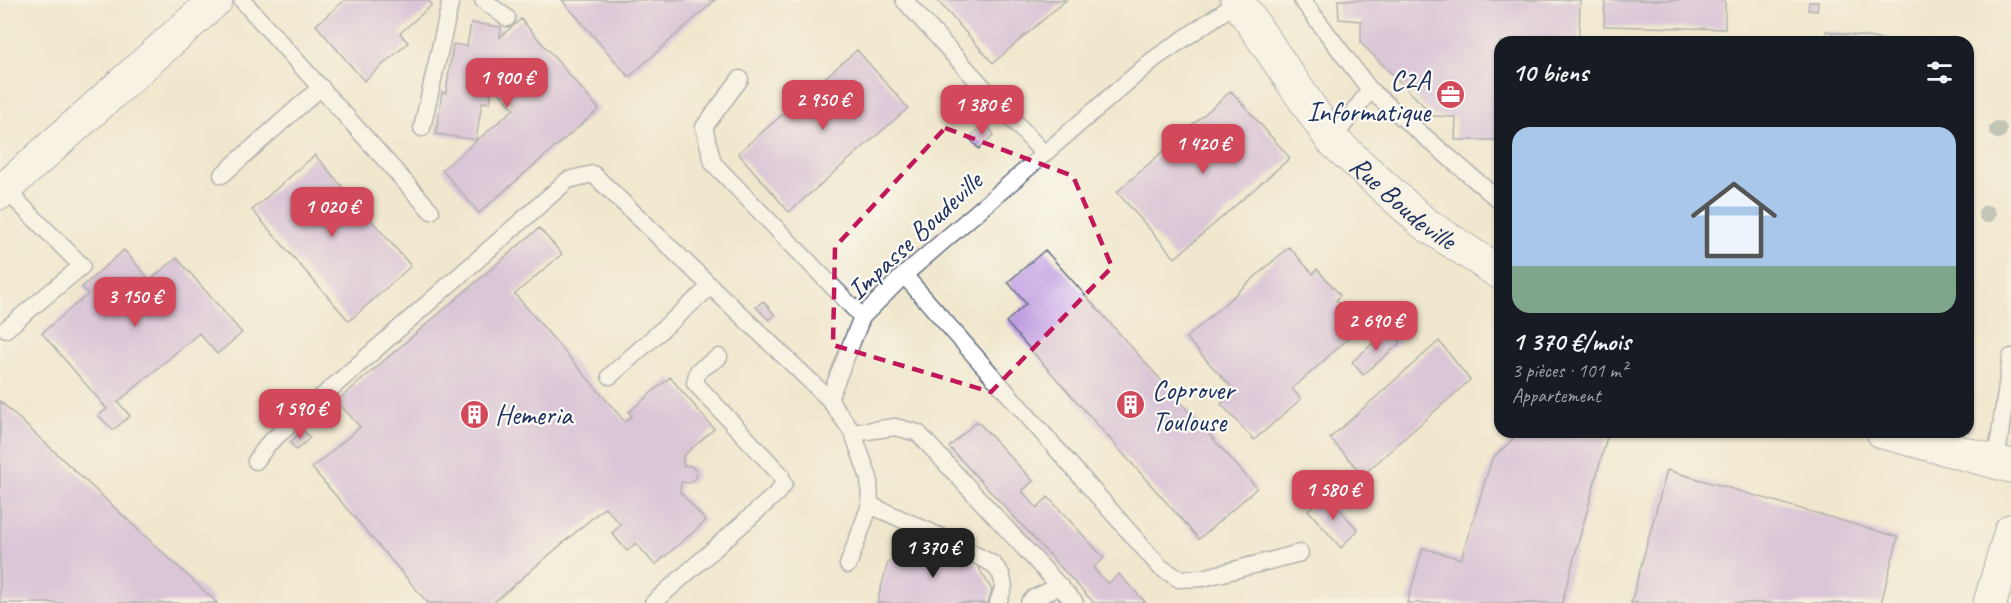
<!DOCTYPE html>
<html lang="fr">
<meta charset="utf-8">
<style>
body{margin:0;font-family:Caveat,sans-serif;background:#20242c;color:#f1f3f6;height:100vh;display:flex;flex-direction:column;font-size:22px;white-space:nowrap}
*{box-sizing:border-box;margin:0}
p{font-size:20px;color:#9ea1a6}
.icon{flex:none;width:33px;height:33px;fill:none;stroke:currentColor;stroke-width:2;stroke-linecap:round;stroke-linejoin:round}
.map{position:relative;flex:1;overflow:hidden}
.drawer{position:absolute;left:1494px;top:36px;width:480px;height:402px;display:flex;flex-direction:column;background:#171b24;border-radius:18px;box-shadow:0 2px 4px #0004}
.drawer>*{flex:none}
.price{position:absolute;translate:-50% -51px;padding:0 14px;border-radius:12px;background:#d1495b;color:#fff;font-size:20px;line-height:39px;filter:drop-shadow(0 2px 3px #0008)}
.price::after{content:'';position:absolute;left:50%;top:36px;width:18px;height:14px;margin-left:-9px;background:inherit;clip-path:polygon(0 0,100% 0,50% 100%)}
.price.current{background:#222;color:#fff}
ul{padding:0;list-style:none}
li{display:grid;align-content:center;gap:12px;height:318px;padding:0 18px}
li span{display:grid;place-items:center;height:186px;border-radius:18px;color:#555}
li>.icon{margin-inline-start:auto}
span .icon{width:108px;height:108px;fill:#fffc;stroke-width:1}
li b{font-size:26px}
h2{display:flex;justify-content:space-between;align-items:center;height:72px;padding:0 18px;font-size:26px}
.map>svg:first-child{display:block}
.building{fill:#c09de2}
.lines{fill:none;stroke-linecap:round;stroke-linejoin:round}
.service-casing{stroke:#667085;stroke-width:19}
.minor-casing{stroke:#667085;stroke-width:35}
.service{stroke:#fff;stroke-width:16}
.minor{stroke:#fff;stroke-width:33}
.tree{fill:#8b9e9b}
.marked{fill:none;stroke:#c2185b;stroke-width:4.5;stroke-dasharray:12 8;stroke-linejoin:round}
.labels{text-anchor:middle;stroke-width:4.5;stroke-linejoin:round;paint-order:stroke}
.poi-label{font-size:28px;fill:#1b2f5e;stroke:#fdfcf7;text-anchor:start}
.street-label{font-size:28px;fill:#1b2f5e;stroke:#fdfcf7}
</style>
<div class="map">
<svg width="2011" height="603" viewBox="0 0 2011 603">
<rect width="100%" height="100%" fill="#fdfcf7"/>
<filter id="ink" filterUnits="userSpaceOnUse"><feTurbulence type="fractalNoise" baseFrequency=".0167" numOctaves="2"/><feDisplacementMap in="SourceGraphic" scale="12" xChannelSelector="R" yChannelSelector="G"/><feConvolveMatrix kernelMatrix="1 2 1 2 8 2 1 2 1" color-interpolation-filters="sRGB"/></filter>
<filter id="wash" filterUnits="userSpaceOnUse"><feTurbulence type="fractalNoise" baseFrequency=".008" numOctaves="4" result="noise"/><feDisplacementMap in="SourceGraphic" scale="24" xChannelSelector="R" yChannelSelector="G"/><feGaussianBlur stdDeviation="1.35" result="paint"/><feColorMatrix in="noise" values="0 0 0 0 0 0 0 0 0 0 0 0 0 0 0 0 0 1.4 0 .05"/><feComposite in="paint" operator="in"/></filter>
<g filter="url(#wash)">
<rect width="100%" height="100%" fill="#f0e8ce"/>
<g id="blocks">
<path class="building" d="M 345,0 L 428,0 L 432,5 L 400,33 L 408,43 L 364,81 L 316,25 Z
M 562,0 L 715,0 L 629,77 Z
M 937,0 L 1066,0 L 993,63 Z
M 1338,0 L 1580,0 L 1579,42 L 1500,42 L 1500,140 L 1455,140 L 1456,117 L 1434,116 L 1361,43 L 1361,21 L 1339,19 Z
M 1605,0 L 1725,0 L 1725,29 L 1604,26 Z
M 1809,2 L 1818,2 L 1817,11 L 1808,10 Z
M 521,19 L 599,109 L 479,213 L 442,170 L 514,109 L 492,84 L 490,103 L 482,102 L 476,140 L 436,134 L 442,92 L 446,93 L 453,44 L 467,46 L 471,23 L 501,27 L 500,37 Z
M 1826,31 L 1892,41 L 1892,42 L 1825,42 Z
M 857,50 L 908,108 L 789,212 L 738,153 Z
M 1231,91 L 1290,158 L 1175,258 L 1117,192 Z
M 985,123 L 994,134 L 979,149 L 969,138 Z
M 315,155 L 411,266 L 349,321 L 252,210 Z
M 539,228 L 562,254 L 515,294 L 625,422 L 632,416 L 629,412 L 670,377 L 714,429 L 683,456 L 683,465 L 691,466 L 697,472 L 696,478 L 690,483 L 681,482 L 680,492 L 706,521 L 655,565 L 636,543 L 627,551 L 612,533 L 621,525 L 605,507 L 493,603 L 428,603 L 312,468 L 360,427 L 337,401 Z
M 1289,247 L 1313,274 L 1317,269 L 1340,295 L 1336,300 L 1360,328 L 1292,389 L 1301,399 L 1254,440 L 1221,404 L 1235,391 L 1186,338 Z
M 124,250 L 150,280 L 177,258 L 242,333 L 217,354 L 199,333 L 118,402 L 130,416 L 113,430 L 98,415 L 107,409 L 42,333 L 88,294 L 82,287 Z
M 1045,250 L 1257,488 L 1199,539 L 1006,322 L 1026,304 L 1008,282 Z
M 763,301 L 775,315 L 769,320 L 756,307 Z
M 1389,329 L 1401,342 L 1363,375 L 1352,362 Z
M 1439,341 L 1470,380 L 1363,475 L 1330,438 Z
M 0,401 L 217,603 L 0,603 Z
M 1968,419 L 1973,420 L 1970,432 L 1968,432 Z
M 977,421 L 1033,481 L 1022,491 L 1037,508 L 1048,497 L 1104,558 L 1093,568 L 1108,584 L 1119,574 L 1146,603 L 1094,603 L 1005,507 L 949,447 Z
M 303,430 L 310,438 L 296,450 L 290,442 Z
M 1520,432 L 1587,432 L 1607,437 L 1562,603 L 1407,603 L 1423,548 L 1461,559 L 1492,459 Z
M 1667,470 L 1898,537 L 1881,603 L 1631,603 Z
M 1326,494 L 1358,530 L 1341,548 L 1308,510 Z
M 918,545 L 974,560 L 992,590 L 988,603 L 877,603 L 888,562 Z"/>
</g>
</g>
<g filter="url(#ink)">
<use href="#blocks" fill-opacity="0" stroke="#667085" stroke-width="1.5"/>
<g class="lines">
<defs>
<path id="service" d="M 242,0 L 431,211
M 483,0 L 507,18
M 904,0 L 1044,154
M 1302,0 L 1370,90 L 1500,201
M 740,79 L 704,127 L 713,163 L 862,317
M 422,128 L 451,0
M 1332,140 L 1370,90
M 222,175 L 321,87
M 5,189 L 82,266 L 6,329
M 904,275 L 1160,567 L 1179,579 L 1203,578 L 1300,553
M 610,376 L 711,286
M 829,399 L 862,317 L 904,275 L 1154,59 L 1238,2
M 853,433 L 895,427 L 918,433 L 1075,603
M 256,461 L 268,444 L 568,180 L 593,174 L 829,399 L 853,433 L 869,478 L 870,505 L 848,565
M 1996,462 L 2011,357
M 870,505 L 939,536 L 993,564 L 1001,574 L 1004,586 L 998,603
M 653,603 L 775,495 L 784,484 L 780,474 L 695,383 L 698,371 L 719,357
M 1029,603 L 1034,598 L 1060,586"/>
<g id="minor">
<path id="s1" d="M 1237,0 L 1332,140 L 1424,223 L 1500,273"/>
<path d="M 0,193 L 216,0"/>
<path d="M 1883,432 L 2011,466"/>
<path d="M 1990,603 L 2011,531"/>
</g>
</defs>
<use href="#service" class="service-casing"/>
<use href="#minor" class="minor-casing"/>
<use href="#service" class="service"/>
<use href="#minor" class="minor"/>
</g>
<g class="tree">
<circle cx="1998" cy="130" r="9"/>
<circle cx="1987" cy="214" r="9"/>
</g>
</g>
<path d="M0 0H2011V603H0ZM 945,128 L 1073,176 L 1112,267 L 991,392 L 833,345 L 835,247 Z" fill="#f0e8ce" fill-opacity=".55" fill-rule="evenodd"/>
<path class="marked" d="M 945,128 L 1073,176 L 1112,267 L 991,392 L 833,345 L 835,247 Z"/>
<defs>
<symbol id="office-disc" viewBox="-11 -11 22 22"><circle r="9.5" fill="#d1495b" stroke="#fdfcf7"/><path d="M-6-3h4V-5.5h4V-3h4V5H-6ZM-1-4.5V-3h2v-1.5ZM-6 0V1H6V0Z" fill="#fff"/></symbol>
<symbol id="building-disc" viewBox="-11 -11 22 22"><circle r="9.5" fill="#d1495b" stroke="#fdfcf7"/><path d="M-4-6H4V6H1V3H-1V6H-4ZM-2.5-4.3h1.7v1.8h-1.7ZM.8-4.3h1.7v1.8H.8ZM-2.5-1h1.7V.8h-1.7ZM.8-1h1.7V.8H.8Z" fill="#fff"/></symbol>
</defs>
<g fill-rule="evenodd">
<use href="#office-disc" x="1434" y="78" width="33" height="33"/>
<use href="#building-disc" x="1114" y="388" width="33" height="33"/>
<use href="#building-disc" x="458" y="398" width="33" height="33"/>
</g>
<g class="labels">
<g class="poi-label">
<text x="1430" y="89" text-anchor="end">C2A<tspan x="1430" dy="32">Informatique</tspan></text>
<text x="1152" y="399">Coprover<tspan x="1152" dy="32">Toulouse</tspan></text>
<text x="495" y="424">Hemeria</text>
</g>
<g class="street-label">
<text dy="10" stroke="none"><textPath href="#s1" startOffset="264">Rue Boudeville</textPath></text>
<text transform="translate(914 235) rotate(-43)" y="10">Impasse Boudeville</text>
</g>
</g>
</svg>
<b class="price" style="left:507px;top:109px">1 900 €</b>
<b class="price" style="left:823px;top:131px">2 950 €</b>
<b class="price" style="left:982px;top:136px">1 380 €</b>
<b class="price" style="left:1203px;top:175px">1 420 €</b>
<b class="price" style="left:332px;top:238px">1 020 €</b>
<b class="price" style="left:135px;top:328px">3 150 €</b>
<b class="price" style="left:1376px;top:352px">2 690 €</b>
<b class="price" style="left:300px;top:440px">1 590 €</b>
<b class="price" style="left:1333px;top:521px">1 580 €</b>
<b class="price current" style="left:933px;top:579px">1 370 €</b>
<section class="drawer">
<h2>10 biens<svg class="icon" aria-label="filters" viewBox="0 0 24 24"><path d="M4 7h16M4 17h16"/><circle cx="9" cy="7" r="2"/><circle cx="15" cy="17" r="2"/></svg></h2>
<ul>
<li><span style="background:linear-gradient(#a9c7e8 75%,#7fa58c 0)"><svg class="icon" aria-label="home" viewBox="0 0 24 24"><path d="M3 11l9-7 9 7M6 9v11h12V9"/></svg></span><div><b>1 370 €/mois</b><p>3 pièces · 101 m²</p><p>Appartement</p></div></li>
</ul>
</section>
</div>
